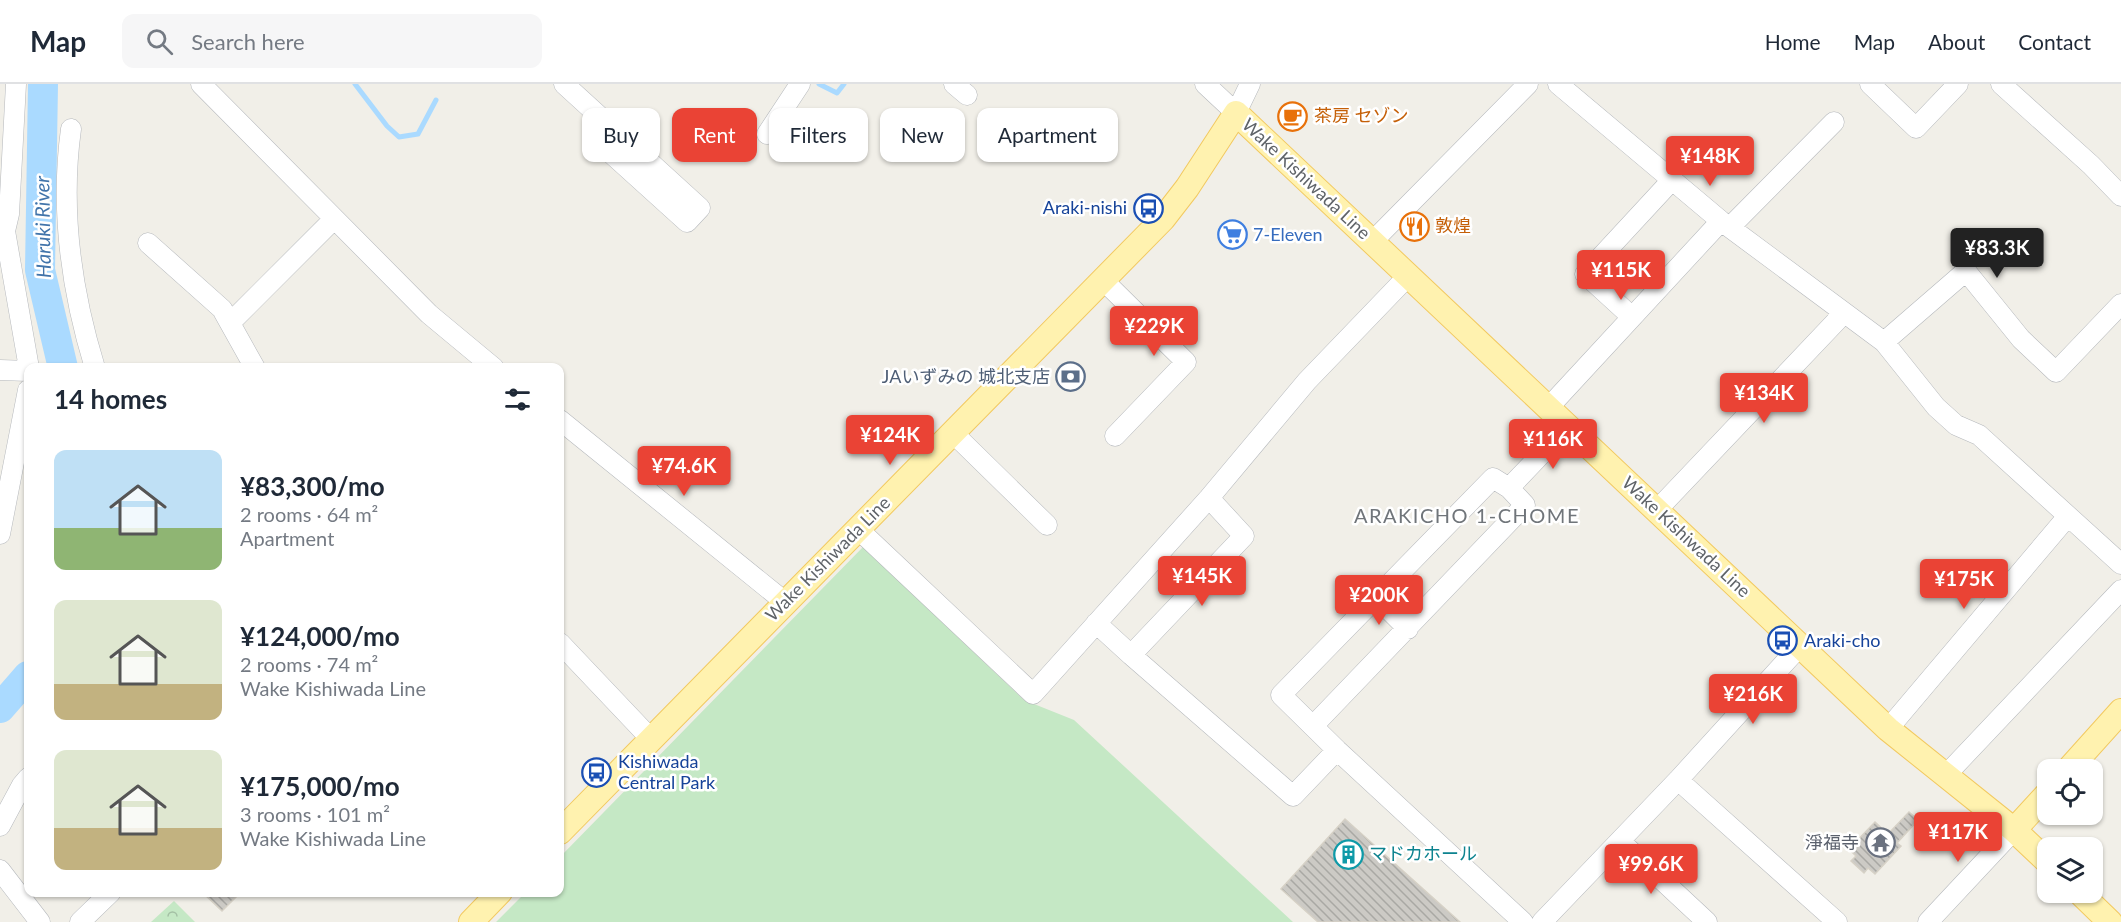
<!DOCTYPE html>
<meta charset="utf-8">
<style>
body{margin:0;font-family:Lato,"Noto Sans JP",sans-serif;background:#f6f6f7;color:#1f2937;height:100vh;display:flex;flex-direction:column;font-size:22px;white-space:nowrap}
*{box-sizing:border-box;margin:0}
p{font-size:20px;color:#747a83}
.icon{flex:none;width:33px;height:33px;fill:none;stroke:currentColor;stroke-width:2;stroke-linecap:round;stroke-linejoin:round}
.map{position:relative;flex:1;overflow:hidden}
.side{position:absolute;left:24px;top:279px;width:540px;height:534px;display:flex;flex-direction:column;background:#fff;border-radius:12px;box-shadow:0 2px 4px #0004}
.side>*{flex:none}
.top-card{position:absolute;left:582px;top:24px;width:570px;height:54px;display:flex;gap:12px}
.tools{position:absolute;left:2037px;top:675px;display:grid;gap:12px}
.tools a{display:grid;place-items:center;width:66px;height:66px;border-radius:12px;background:#fff;box-shadow:0 2px 4px #0004;font-size:30px}
.price{position:absolute;translate:-50% -51px;padding:0 14px;border-radius:6px;background:#ea4335;color:#fff;font-size:20px;line-height:39px;filter:drop-shadow(0 2px 3px #0008)}
.price::after{content:'';position:absolute;left:50%;top:36px;width:18px;height:14px;margin-left:-9px;background:inherit;clip-path:polygon(0 0,100% 0,50% 100%)}
.price.on{background:#222;color:#fff}
ul{padding:0;list-style:none}
li{display:flex;align-items:center;gap:18px;height:150px;padding:0 30px}
li span{display:grid;place-items:center;flex:none;width:168px;height:120px;border-radius:12px;color:#555}
li>.icon{margin-inline-start:auto}
span .icon{width:72px;height:72px;fill:#fffc;stroke-width:1}
li b{font-size:26px}
h2{display:flex;justify-content:space-between;align-items:center;height:72px;padding:0 30px;font-size:26px}
.pill{padding:0 21px;border-radius:12px;background:#fff;box-shadow:0 2px 4px #0004;font-size:21px;line-height:54px}
.pill.on{background:#ea4335;color:#fff}
header{display:flex;align-items:center;gap:36px;box-sizing:border-box;height:84px;padding:0 30px;background:#fff;border-bottom:2px solid #e0e1e3}
header strong{font-size:28px}
nav{display:flex;gap:33px;margin-inline-start:auto;font-size:21px}
.search{width:420px;height:54px;background:#f6f6f7;display:flex;align-items:center;gap:15px;box-sizing:border-box;padding:0 21px;border-radius:12px;color:#747a83;font-size:22px}
.map>svg:first-child{display:block}
.forest{fill:url(#forest-crowns)}
.park{fill:#c5e8c5}
.lines{fill:none;stroke-linecap:round;stroke-linejoin:round}
.stream{stroke:#aadaff;stroke-width:5}
.river{stroke:#aadaff;stroke-width:30}
.building{fill:url(#building-back-hatch);stroke:#d6d1c6;stroke-width:1.5}
.minor-casing{stroke:#b5b8bc;stroke-width:21}
.major-casing{stroke:#f2c960;stroke-width:26}
.minor{stroke:#fff;stroke-width:20}
.major{stroke:#fff2af;stroke-width:24}
.labels{text-anchor:middle;stroke-width:5;stroke-linejoin:round;paint-order:stroke}
.food-label{font-size:18px;fill:#c56008;stroke:#fff;text-anchor:start}
.street-label{font-size:18px;fill:#5f6368;stroke:#fff}
.transit-label{font-size:18px;fill:#164399;stroke:#fff;text-anchor:start}
.shop-label{font-size:18px;fill:#366cbe;stroke:#fff;text-anchor:start}
.service-label{font-size:18px;fill:#4e5e75;stroke:#fff;text-anchor:end}
.worship-label{font-size:18px;fill:#5b616d;stroke:#fff;text-anchor:end}
.culture-label{font-size:18px;fill:#0d838f;stroke:#fff;text-anchor:start}
.water-label{font-size:20px;font-style:italic;fill:#4174aa;stroke:#fff}
.neighbourhood-label{font-size:20px;letter-spacing:1.5px;fill:#70757a;stroke:#fff}
</style>
<header>
<strong>Map</strong>
<div class="search"><svg class="icon" aria-label="search" viewBox="0 0 24 24"><circle cx="10" cy="10" r="6"/><path d="M15 15l6 6"/></svg>Search here</div>
<nav><a>Home</a><a>Map</a><a>About</a><a>Contact</a></nav>
</header>
<div class="map">
<svg width="2121" height="838" viewBox="0 0 2121 838">
<defs>
<pattern id="forest-crowns" width="20" height="18" patternUnits="userSpaceOnUse" patternTransform="scale(1.5)"><rect width="20" height="18" fill="#c5e8c5"/><path d="M2 6a3 3 0 1 1 6 0M12 15a3 3 0 1 1 6 0" fill="none" stroke="#a3c0a4"/></pattern>
<pattern id="building-back-hatch" width="6" height="6" patternUnits="userSpaceOnUse" patternTransform="scale(1.5)"><rect width="6" height="6" fill="#cccac5"/><path d="M-1 5l2 2M0 0l6 6M5-1l2 2" fill="none" stroke="#a9a8a4"/></pattern>
</defs>
<rect width="100%" height="100%" fill="#f1efe8"/>
<path class="forest" d="M 174,817 L 195,838 L 151,838 Z"/>
<path class="park" d="M 863,463 L 1024,616 L 1074,636 L 1293,838 L 496,838 L 525,809 L 560,808 L 560,773 Z"/>
<g class="lines">
<path class="stream" d="M 355,0 L 387,42 L 399,53 L 418,50 L 436,16
M 819,0 L 837,9 L 844,0"/>
<path class="river" d="M 43,0 L 40,186 L 63,284
M 0,624 L 28,592"/>
</g>
<path class="building" d="M 1909,728 L 1918,736 L 1897,759 L 1901,762 L 1875,790 L 1868,784 L 1864,789 L 1851,777 L 1856,772 L 1849,765 L 1875,738 L 1888,750 Z
M 1345,735 L 1460,838 L 1318,838 L 1281,805 Z
M 202,808 L 241,808 L 222,827 Z"/>
<g class="lines">
<defs>
<path id="minor" d="M 16,0 L 9,130 L 5,147 L 29,284
M 201,0 L 429,230 L 494,284
M 564,0 L 700,124 L 687,138 L 593,53 L 606,39
M 954,0 L 967,11
M 1205,0 L 1236,29 L 1250,0
M 1558,0 L 1721,137 L 1884,258 L 1936,323 L 1956,341 L 1979,351 L 2121,480
M 1870,0 L 1916,44 L 1958,0
M 2001,0 L 2091,81 L 2121,112
M 71,45 C 60,125 71,206 95,284
M 767,50 L 800,0
M 1730,143 L 1834,38
M 1373,157 L 1528,0
M 148,159 L 222,225 L 255,284
M 1103,196 L 1186,278 L 1115,352
M 1632,233 L 1585,190 L 1672,96
M 230,239 L 333,136
M 1884,258 L 1966,187 L 2021,255 L 2056,288 L 2121,220
M 0,286 L 28,287
M 1549,323 L 1721,137
M 560,336 L 785,518
M 953,349 L 1047,441
M 1509,404 L 1568,342
M 1657,426 L 1844,229
M 858,445 L 1033,610 L 1209,414 L 1307,297 L 1409,191
M 0,450 L 28,306
M 1376,513 L 1408,545
M 1096,539 L 1131,571 L 1244,452 L 1209,414
M 560,559 L 651,655
M 1131,571 L 1293,712 L 1337,666 L 1523,838
M 1313,642 L 1525,421 L 1509,404 L 1493,394 L 1281,611 L 1337,666
M 1888,645 L 2068,432
M 1945,692 L 2121,506
M 1678,696 L 1837,838
M 0,742 L 22,701 L 28,694
M 1620,757 L 1707,838
M 0,786 L 40,838
M 80,838 L 111,808
M 1542,838 L 1678,696 L 1800,562
M 1928,838 L 2014,746"/>
<path id="major" d="M 2068,686 L 2121,627
M 2014,746 L 2048,709
M 560,748 L 1163,135 L 1187,104 L 1236,29 L 1888,645 L 2014,746 L 2048,778
M 2079,808 L 2110,838
M 471,838 L 500,808"/>
</defs>
<use href="#minor" class="minor-casing"/>
<use href="#major" class="major-casing"/>
<use href="#minor" class="minor"/>
<use href="#major" class="major"/>
</g>
<defs>
<symbol id="cafe-ring" viewBox="-11 -11 22 22"><circle r="9.5" fill="#fff" stroke="#e8710a" stroke-width="1.5"/><path d="M-5.5-4.5H6V0H3Q3 3.5 0 3.5H-2.5Q-5.5 3.5-5.5 0ZM3-3.2v2h1.7v-2ZM-6 4.5H4V6H-6Z" fill="#e8710a"/></symbol>
<symbol id="bus-ring" viewBox="-11 -11 22 22"><circle r="9.5" fill="#fff" stroke="#1a4fb4" stroke-width="1.5"/><path d="M-5-6H5V4H4V6H2V4H-2V6H-4V4H-5ZM-3.5-4V0h7V-4ZM-3.5 1.2v1.5H-2V1.2ZM2 1.2v1.5H3.5V1.2Z" fill="#1a4fb4"/></symbol>
<symbol id="restaurant-ring" viewBox="-11 -11 22 22"><circle r="9.5" fill="#fff" stroke="#e8710a" stroke-width="1.5"/><path d="M-5-6h1v4h1v-4h1v4h1v-4h1v5L-1.5 .5V6h-2V.5L-5-1ZM5-6V6H3V1.5H1.5Q1.5-4 5-6Z" fill="#e8710a"/></symbol>
<symbol id="supermarket-ring" viewBox="-11 -11 22 22"><circle r="9.5" fill="#fff" stroke="#3f7fe0" stroke-width="1.5"/><path d="M-6-5.5h2.5l.6 2H6L4.5 2H-2.5L-4.4-4H-6ZM-1.5 3.2a1.3 1.3 0 1 0 .1 0ZM3 3.2a1.3 1.3 0 1 0 .1 0Z" fill="#3f7fe0"/></symbol>
<symbol id="bank-ring" viewBox="-11 -11 22 22"><circle r="9.5" fill="#fff" stroke="#5c6f8a" stroke-width="1.5"/><path d="M-6-4H6V4H-6ZM0-2.3a2.3 2.3 0 1 0 0 4.6a2.3 2.3 0 1 0 0-4.6Z" fill="#5c6f8a"/></symbol>
<symbol id="temple-ring" viewBox="-11 -11 22 22"><circle r="9.5" fill="#fff" stroke="#6b7280" stroke-width="1.5"/><path d="M0-6L5-2H3V0L6.5 2.5H4V6H1.5V3h-3V6H-4V2.5H-6.5L-3 0V-2H-5Z" fill="#6b7280"/></symbol>
<symbol id="building-ring" viewBox="-11 -11 22 22"><circle r="9.5" fill="#fff" stroke="#0f9aa8" stroke-width="1.5"/><path d="M-4-6H4V6H1V3H-1V6H-4ZM-2.5-4.3h1.7v1.8h-1.7ZM.8-4.3h1.7v1.8H.8ZM-2.5-1h1.7V.8h-1.7ZM.8-1h1.7V.8H.8Z" fill="#0f9aa8"/></symbol>
</defs>
<g fill-rule="evenodd">
<use href="#cafe-ring" x="1276" y="16" width="33" height="33"/>
<use href="#bus-ring" x="1132" y="108" width="33" height="33"/>
<use href="#restaurant-ring" x="1398" y="126" width="33" height="33"/>
<use href="#supermarket-ring" x="1216" y="134" width="33" height="33"/>
<use href="#bank-ring" x="1054" y="276" width="33" height="33"/>
<use href="#bus-ring" x="1766" y="540" width="33" height="33"/>
<use href="#bus-ring" x="580" y="672" width="33" height="33"/>
<use href="#temple-ring" x="1864" y="742" width="33" height="33"/>
<use href="#building-ring" x="1332" y="754" width="33" height="33"/>
</g>
<g class="labels">
<g class="food-label">
<text x="1314" y="38">茶房 セゾン</text>
<text x="1435" y="148">敦煌</text>
</g>
<g class="street-label">
<text transform="translate(1306 95) rotate(43)" y="6">Wake Kishiwada Line</text>
<text transform="translate(1686 453) rotate(43)" y="6">Wake Kishiwada Line</text>
<text transform="translate(828 475) rotate(-45)" y="6">Wake Kishiwada Line</text>
</g>
<g class="transit-label">
<text x="1127" y="130" text-anchor="end">Araki-nishi</text>
<text x="1804" y="563">Araki-cho</text>
<text x="618" y="684">Kishiwada<tspan x="618" dy="21">Central Park</tspan></text>
</g>
<g class="shop-label">
<text x="1253" y="157">7-Eleven</text>
</g>
<g class="service-label">
<text x="1050" y="299">JAいずみの 城北支店</text>
</g>
<g class="worship-label">
<text x="1859" y="765">淨福寺</text>
</g>
<g class="culture-label">
<text x="1369" y="776">マドカホール</text>
</g>
<g class="water-label">
<text transform="translate(43 143) rotate(-91)" y="7">Haruki River</text>
</g>
<g class="neighbourhood-label">
<text x="1467" y="439">ARAKICHO 1-CHOME</text>
</g>
</g>
</svg>
<div class="tools">
<a><svg class="icon" aria-label="locate" viewBox="0 0 24 24"><circle cx="12" cy="12" r="6"/><path d="M12 2v4M12 18v4M2 12h4M18 12h4"/></svg></a>
<a><svg class="icon" aria-label="layers" viewBox="0 0 24 24"><path d="M12 4l9 5-9 5-9-5zM3 14l9 5 9-5"/></svg></a>
</div>
<b class="price" style="left:1710px;top:103px">¥148K</b>
<b class="price on" style="left:1997px;top:195px">¥83.3K</b>
<b class="price" style="left:1621px;top:217px">¥115K</b>
<b class="price" style="left:1154px;top:273px">¥229K</b>
<b class="price" style="left:1764px;top:340px">¥134K</b>
<b class="price" style="left:890px;top:382px">¥124K</b>
<b class="price" style="left:1553px;top:386px">¥116K</b>
<b class="price" style="left:684px;top:413px">¥74.6K</b>
<b class="price" style="left:1202px;top:523px">¥145K</b>
<b class="price" style="left:1964px;top:526px">¥175K</b>
<b class="price" style="left:1379px;top:542px">¥200K</b>
<b class="price" style="left:1753px;top:641px">¥216K</b>
<b class="price" style="left:1958px;top:779px">¥117K</b>
<b class="price" style="left:1651px;top:811px">¥99.6K</b>
<div class="top-card">
<a class="pill">Buy</a>
<a class="pill on">Rent</a>
<a class="pill">Filters</a>
<a class="pill">New</a>
<a class="pill">Apartment</a>
</div>
<section class="side">
<h2>14 homes<svg class="icon" aria-label="filters" viewBox="0 0 24 24"><path d="M4 7h16M4 17h16"/><circle cx="9" cy="7" r="2"/><circle cx="15" cy="17" r="2"/></svg></h2>
<ul>
<li><span style="background:linear-gradient(#bfe0f5 65%,#8fb573 0)"><svg class="icon" aria-label="home" viewBox="0 0 24 24"><path d="M3 11l9-7 9 7M6 9v11h12V9"/></svg></span><div><b>¥83,300/mo</b><p>2 rooms · 64 m²</p><p>Apartment</p></div></li>
<li><span style="background:linear-gradient(#dfe7d0 70%,#c2b280 0)"><svg class="icon" aria-label="home" viewBox="0 0 24 24"><path d="M3 11l9-7 9 7M6 9v11h12V9"/></svg></span><div><b>¥124,000/mo</b><p>2 rooms · 74 m²</p><p>Wake Kishiwada Line</p></div></li>
<li><span style="background:linear-gradient(#dfe7d0 65%,#c2b280 0)"><svg class="icon" aria-label="home" viewBox="0 0 24 24"><path d="M3 11l9-7 9 7M6 9v11h12V9"/></svg></span><div><b>¥175,000/mo</b><p>3 rooms · 101 m²</p><p>Wake Kishiwada Line</p></div></li>
</ul>
</section>
</div>
